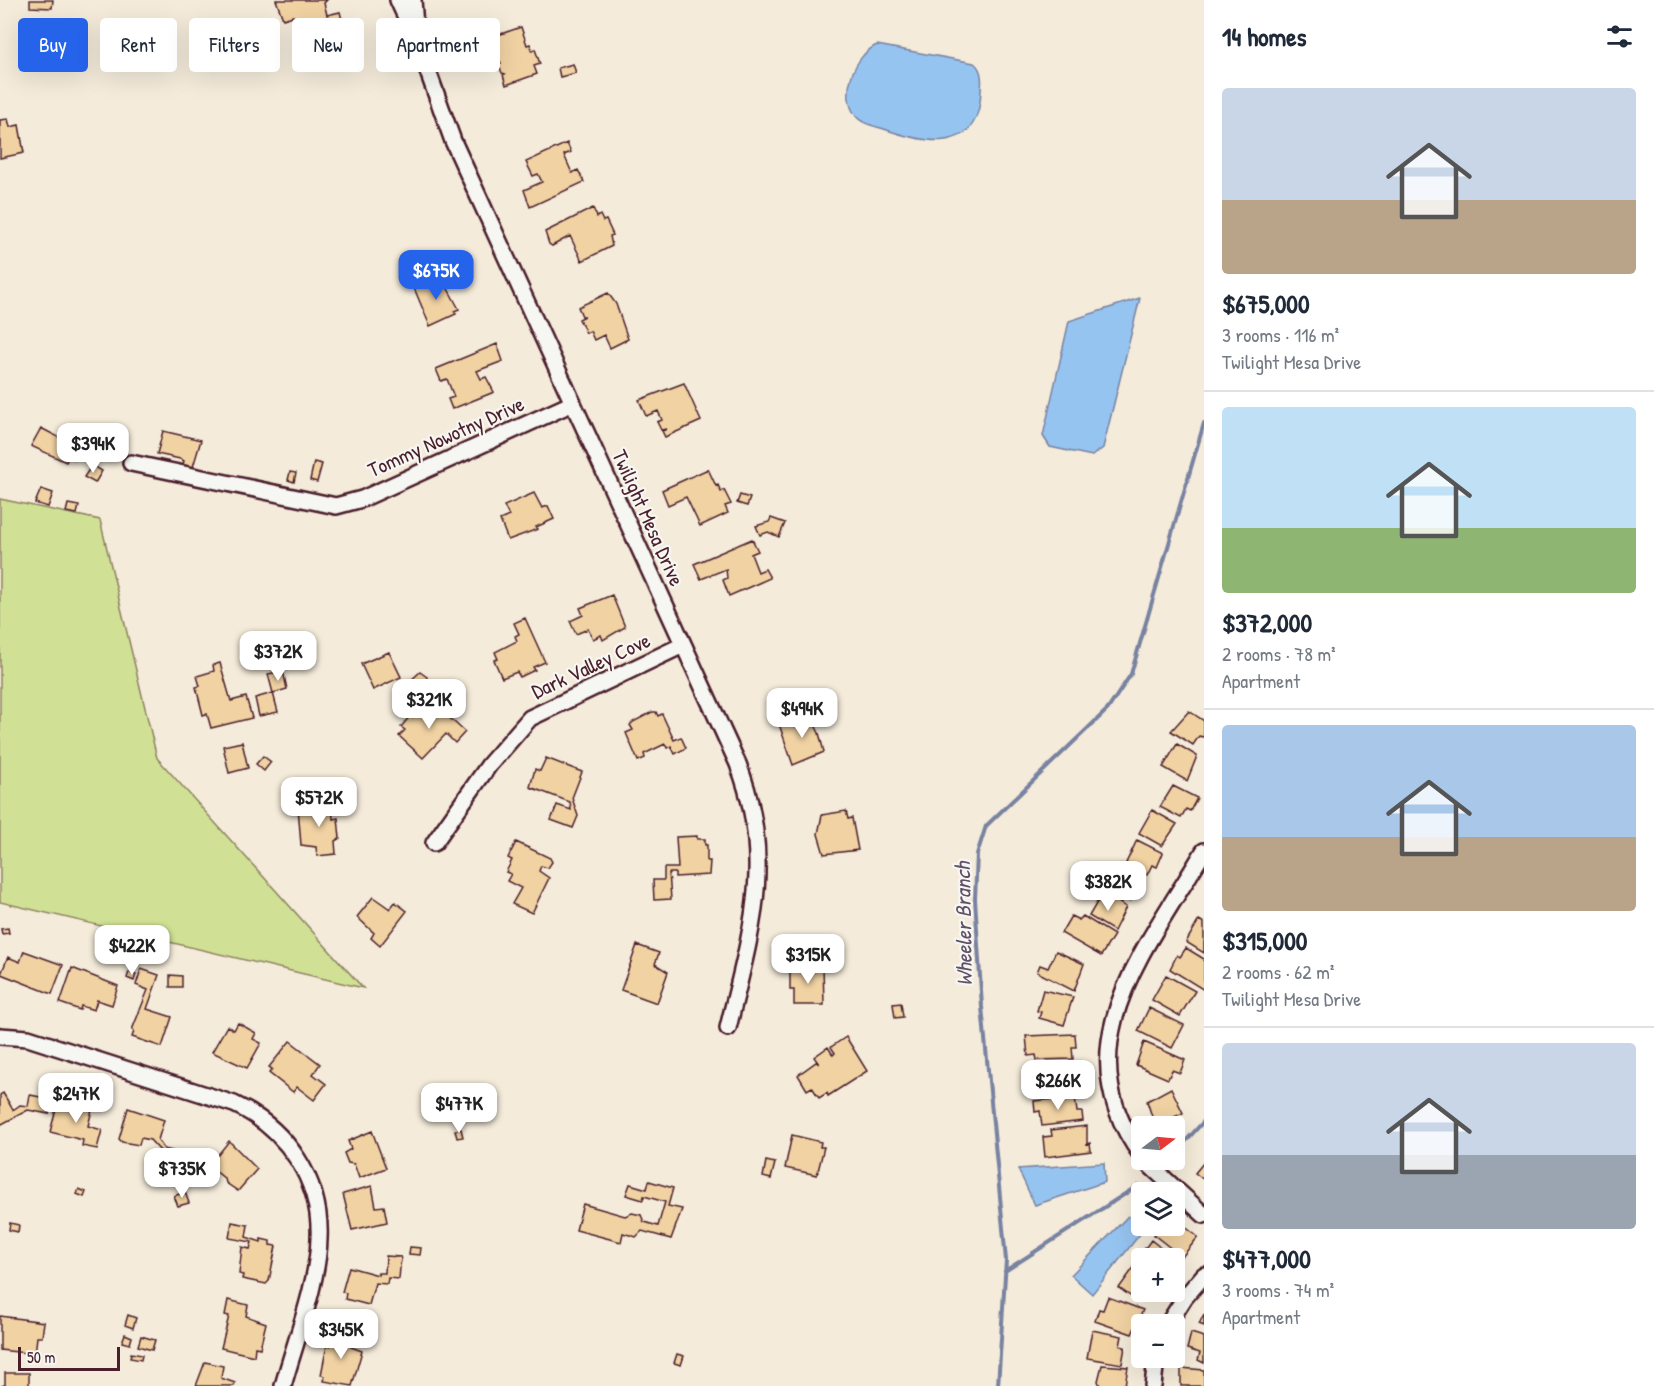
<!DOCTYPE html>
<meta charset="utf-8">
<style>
body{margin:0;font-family:"Patrick Hand",sans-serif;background:#f6f6f7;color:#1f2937;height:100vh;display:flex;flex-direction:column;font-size:22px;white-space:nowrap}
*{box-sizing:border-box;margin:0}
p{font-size:20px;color:#747a83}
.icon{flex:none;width:33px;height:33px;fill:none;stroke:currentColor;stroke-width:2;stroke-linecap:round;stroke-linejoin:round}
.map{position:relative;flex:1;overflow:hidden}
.panel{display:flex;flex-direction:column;background:#fff;width:450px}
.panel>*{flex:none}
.guide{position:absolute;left:18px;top:18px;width:570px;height:54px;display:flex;gap:12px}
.needle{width:39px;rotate:74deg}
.controls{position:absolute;left:1131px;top:1116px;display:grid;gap:12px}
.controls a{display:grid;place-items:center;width:54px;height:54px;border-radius:6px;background:#fff;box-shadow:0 6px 24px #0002;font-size:30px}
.scale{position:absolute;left:18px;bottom:15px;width:102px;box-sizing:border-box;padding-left:6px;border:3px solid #4a1f2b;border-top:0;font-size:16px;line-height:21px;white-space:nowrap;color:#4a1f2b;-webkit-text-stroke:4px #f6f6f2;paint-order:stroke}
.price{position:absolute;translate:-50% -51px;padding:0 14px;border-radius:12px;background:#fff;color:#222;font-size:20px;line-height:39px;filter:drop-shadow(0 2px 3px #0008)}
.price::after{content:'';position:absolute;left:50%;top:36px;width:18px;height:14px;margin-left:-9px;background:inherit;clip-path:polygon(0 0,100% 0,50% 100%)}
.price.on{background:#2563eb;color:#fff}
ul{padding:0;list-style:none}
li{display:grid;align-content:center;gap:12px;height:318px;padding:0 18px}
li+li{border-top:2px solid #e0e1e3}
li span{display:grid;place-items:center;height:186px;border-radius:6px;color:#555}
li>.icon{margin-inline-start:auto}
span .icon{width:108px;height:108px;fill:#fffc;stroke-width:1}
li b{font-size:26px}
h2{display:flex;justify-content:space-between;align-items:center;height:72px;padding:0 18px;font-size:26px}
.pill{padding:0 21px;border-radius:6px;background:#fff;box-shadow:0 6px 24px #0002;font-size:21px;line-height:54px}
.pill.on{background:#2563eb;color:#fff}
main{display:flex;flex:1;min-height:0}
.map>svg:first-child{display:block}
.green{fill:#d0e195;stroke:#8d8060;stroke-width:1.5}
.water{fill:#96c4f0;stroke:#7882a1;stroke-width:1.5}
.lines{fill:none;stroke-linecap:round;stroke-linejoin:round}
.stream{stroke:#7882a1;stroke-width:4}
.building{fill:#f0d2a3;stroke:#4a1f2b;stroke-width:1.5}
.minor-casing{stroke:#4a1f2b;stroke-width:20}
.minor{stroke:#f6f6f2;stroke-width:15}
.labels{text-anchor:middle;stroke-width:4.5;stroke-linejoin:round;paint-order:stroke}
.street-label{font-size:21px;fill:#4a1f2b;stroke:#f6f6f2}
.water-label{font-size:22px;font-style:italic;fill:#615166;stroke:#f6f6f2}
</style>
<main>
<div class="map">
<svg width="1204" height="1386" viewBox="0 0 1204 1386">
<rect width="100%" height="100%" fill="#f4ebda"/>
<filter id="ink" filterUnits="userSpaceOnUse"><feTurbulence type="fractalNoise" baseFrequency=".0167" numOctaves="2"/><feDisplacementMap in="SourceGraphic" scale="12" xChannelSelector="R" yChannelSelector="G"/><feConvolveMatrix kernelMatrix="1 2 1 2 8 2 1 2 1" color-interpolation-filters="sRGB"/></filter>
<g filter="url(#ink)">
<path class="green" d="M 0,499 L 100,520 L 157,758 L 363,988 L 0,902 Z"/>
<path class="water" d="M 877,45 L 974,63 C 985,71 981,89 980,102 C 973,155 921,142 884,129 C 875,126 862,124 856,116 C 839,95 854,55 877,45 Z
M 1140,298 L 1103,448 L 1092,456 L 1050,447 L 1043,436 L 1069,321 Z
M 1104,1163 L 1105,1182 L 1035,1205 L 1018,1169 Z
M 1128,1216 L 1145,1228 L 1092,1294 L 1071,1275 Z"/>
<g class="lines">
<path class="stream" d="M 1174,1154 L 1204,1121
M 1005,1271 L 1139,1185
M 998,1386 L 1006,1260 L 982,1007 L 975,899 L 977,854 L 986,826 L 1108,709 L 1131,674 L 1204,423"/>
</g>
<path class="building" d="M 30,0 L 53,0 L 52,8 L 30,7 Z
M 276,0 L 327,0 L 324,3 L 327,15 L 340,12 L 345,31 L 297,44 L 293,29 L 297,28 L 293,16 L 283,19 Z
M 521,27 L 527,45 L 530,44 L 532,51 L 535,49 L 540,64 L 534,66 L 537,74 L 506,85 L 503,75 L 505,74 L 502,73 L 498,63 L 501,63 L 496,53 L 476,60 L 472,44 Z
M 573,64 L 576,73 L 560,77 L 558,68 Z
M 8,119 L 10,127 L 19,125 L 24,153 L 0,158 L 0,120 Z
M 567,143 L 571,152 L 564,155 L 572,173 L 578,170 L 584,182 L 530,207 L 524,190 L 542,182 L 538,174 L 533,176 L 526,162 Z
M 593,208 L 597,217 L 600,215 L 603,221 L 606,220 L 613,235 L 610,236 L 612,246 L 582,261 L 570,236 L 552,246 L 549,244 L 545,232 Z
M 441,276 L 459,309 L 454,311 L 456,314 L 430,326 L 414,288 Z
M 608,293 L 616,304 L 628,339 L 610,348 L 604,335 L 594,340 L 590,331 L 586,333 L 579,319 L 585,316 L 582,316 L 578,307 Z
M 497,344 L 503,361 L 477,371 L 481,379 L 486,377 L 494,392 L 452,409 L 448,399 L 454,397 L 447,379 L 441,381 L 436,369 Z
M 684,383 L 701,421 L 665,437 L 662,431 L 667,429 L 661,430 L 657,422 L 662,420 L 658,411 L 646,416 L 639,400 Z
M 41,428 L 81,449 L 75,460 L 69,456 L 66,462 L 31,446 Z
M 163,431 L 201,440 L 193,467 L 183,465 L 184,461 L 180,459 L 157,454 Z
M 314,462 L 322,464 L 317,482 L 310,480 Z
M 92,465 L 102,471 L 95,483 L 84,477 Z
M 708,469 L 716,486 L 718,485 L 721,492 L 724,490 L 731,504 L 725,506 L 728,513 L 700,526 L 686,497 L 668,505 L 662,490 Z
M 290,472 L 296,473 L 294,482 L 288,480 Z
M 41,489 L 53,493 L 48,507 L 35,503 Z
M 534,493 L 542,508 L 548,506 L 554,519 L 536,527 L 538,529 L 508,540 L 500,520 L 509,516 L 504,506 Z
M 740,495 L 750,498 L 747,506 L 737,503 Z
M 68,504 L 79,506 L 77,514 L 66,512 Z
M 771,518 L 785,523 L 779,537 L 768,532 L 760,535 L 756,526 L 769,522 Z
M 752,539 L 758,551 L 751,554 L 758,572 L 765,569 L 770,578 L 729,596 L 723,580 L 727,578 L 726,569 L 701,579 L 694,564 Z
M 612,595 L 625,627 L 603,640 L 601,635 L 593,639 L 588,629 L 576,634 L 570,621 L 583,615 L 580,608 Z
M 525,618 L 545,662 L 533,667 L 535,670 L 520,677 L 517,672 L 502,678 L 494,660 L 498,659 L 495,652 L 517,641 L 515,636 L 519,634 L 514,623 Z
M 389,652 L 401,677 L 373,690 L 361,664 Z
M 220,663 L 231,701 L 246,697 L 252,718 L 211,728 L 207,714 L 203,715 L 196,687 L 200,686 L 197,676 L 214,671 L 213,665 Z
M 283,671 L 287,689 L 273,693 L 268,674 Z
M 420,672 L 427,677 L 426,685 L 416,694 L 408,689 L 409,682 Z
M 273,693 L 278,712 L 259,716 L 255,698 Z
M 432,702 L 465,732 L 455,743 L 446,734 L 423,758 L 399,736 L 405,730 L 401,727 L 410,716 L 413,718 L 417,713 L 420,715 Z
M 1189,711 L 1204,721 L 1204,737 L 1199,736 L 1193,745 L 1171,731 Z
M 652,712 L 656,712 L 658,716 L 662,714 L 674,740 L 681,737 L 686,748 L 675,754 L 671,746 L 667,748 L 665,744 L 644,754 L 645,758 L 638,761 L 626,733 L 633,730 L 630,725 L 633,722 Z
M 810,715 L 819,733 L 824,752 L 793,765 L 779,724 Z
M 242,742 L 248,768 L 229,773 L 223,746 Z
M 1177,744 L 1197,756 L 1187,781 L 1163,767 Z
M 263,756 L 271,762 L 264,771 L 256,764 Z
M 546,758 L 582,772 L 572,798 L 578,816 L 573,828 L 551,820 L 557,805 L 571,810 L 570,802 L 530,787 L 535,769 L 540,771 Z
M 1173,786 L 1197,798 L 1190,811 L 1186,809 L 1181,818 L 1160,807 Z
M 332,803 L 333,819 L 338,818 L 340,838 L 335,841 L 336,854 L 317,856 L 316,847 L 301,845 L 298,807 Z
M 1152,810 L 1177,824 L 1162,846 L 1139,833 Z
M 846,811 L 848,819 L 852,818 L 858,850 L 824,854 L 818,834 L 822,815 Z
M 697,836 L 697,839 L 705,839 L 705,845 L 707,845 L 707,861 L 710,861 L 709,875 L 675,877 L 675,873 L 669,873 L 671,899 L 654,900 L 653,880 L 664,880 L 664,868 L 678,868 L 676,837 Z
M 1137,840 L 1163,853 L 1157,867 L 1152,865 L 1147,875 L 1126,863 Z
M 516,842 L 550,858 L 552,862 L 548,868 L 541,866 L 539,871 L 549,878 L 532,913 L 512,904 L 521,888 L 507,881 L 511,874 L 506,872 L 512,860 L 508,858 Z
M 1121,864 L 1140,876 L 1134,886 L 1138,888 L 1130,901 L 1107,886 Z
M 1103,892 L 1126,907 L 1114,931 L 1089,916 Z
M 373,897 L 390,909 L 395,902 L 407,911 L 380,946 L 371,938 L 374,933 L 357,917 Z
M 1071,916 L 1079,920 L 1083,916 L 1114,935 L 1101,956 L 1061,933 Z
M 1199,920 L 1204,923 L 1204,953 L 1186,942 Z
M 8,928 L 9,933 L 2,934 L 1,929 Z
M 637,945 L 659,953 L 655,964 L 668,972 L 657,1003 L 621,990 Z
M 1186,948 L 1204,959 L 1204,990 L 1170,969 L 1177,955 L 1180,957 Z
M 24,951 L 63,965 L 52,994 L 1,974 L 8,957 L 20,962 Z
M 1056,951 L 1084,964 L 1074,991 L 1037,972 L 1040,965 L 1048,968 Z
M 823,965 L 824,1005 L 794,1005 L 794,990 L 790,990 L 790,968 Z
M 72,968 L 118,986 L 112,1005 L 97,1000 L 94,1010 L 81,1006 L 80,1010 L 60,1003 Z
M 141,969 L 159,975 L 147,1009 L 172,1017 L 162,1047 L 132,1037 L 134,1031 L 132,1030 L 148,990 L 136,985 Z
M 129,972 L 136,974 L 134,981 L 127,978 Z
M 170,975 L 182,976 L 182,987 L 170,987 Z
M 1166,975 L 1195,991 L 1180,1016 L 1152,1000 Z
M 1043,990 L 1073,997 L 1064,1025 L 1039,1018 L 1041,1012 L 1037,1011 Z
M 901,1003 L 903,1017 L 895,1018 L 893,1004 Z
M 1149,1008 L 1184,1025 L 1172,1048 L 1138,1031 Z
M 238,1023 L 256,1033 L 253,1039 L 261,1043 L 247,1068 L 212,1052 L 227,1026 L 234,1030 Z
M 1075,1034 L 1076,1047 L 1072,1047 L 1073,1059 L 1037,1060 L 1036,1055 L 1028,1056 L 1026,1036 Z
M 846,1037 L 867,1071 L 828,1096 L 827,1093 L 819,1098 L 812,1087 L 807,1090 L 798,1075 L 816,1062 L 819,1064 L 814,1057 L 828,1047 L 833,1055 L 835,1053 L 831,1047 Z
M 290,1041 L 320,1064 L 313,1074 L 326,1084 L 314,1100 L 297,1087 L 293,1092 L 269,1073 L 272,1069 L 269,1067 Z
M 1144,1042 L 1185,1060 L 1180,1073 L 1172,1070 L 1168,1079 L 1136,1065 Z
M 1073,1065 L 1078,1089 L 1037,1095 L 1034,1070 Z
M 1171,1088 L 1183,1113 L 1155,1126 L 1147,1101 Z
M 3,1093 L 13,1110 L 20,1105 L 28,1106 L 30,1095 L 51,1099 L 49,1114 L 28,1110 L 0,1125 L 0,1095 Z
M 1075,1097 L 1077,1112 L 1082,1112 L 1083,1121 L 1042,1126 L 1040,1111 L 1035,1112 L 1034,1101 Z
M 68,1100 L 84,1104 L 83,1108 L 92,1110 L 88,1126 L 102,1130 L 97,1149 L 82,1146 L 83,1140 L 50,1132 L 58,1102 L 67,1104 Z
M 128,1108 L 164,1120 L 158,1140 L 164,1149 L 176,1152 L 172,1166 L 159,1162 L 162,1153 L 150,1140 L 141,1138 L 139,1145 L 122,1142 L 119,1139 Z
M 1087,1126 L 1087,1144 L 1090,1143 L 1091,1151 L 1045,1157 L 1043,1137 L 1052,1136 L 1051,1130 Z
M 461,1129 L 463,1137 L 457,1138 L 455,1130 Z
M 372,1131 L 386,1168 L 359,1178 L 354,1164 L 348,1163 L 344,1153 L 351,1149 L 348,1141 Z
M 792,1135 L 821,1142 L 820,1147 L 824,1147 L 817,1175 L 785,1168 Z
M 229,1141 L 257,1169 L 238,1191 L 226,1183 L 225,1179 L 209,1166 Z
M 766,1161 L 775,1163 L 771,1179 L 763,1177 Z
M 1204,1162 L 1204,1180 L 1195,1173 Z
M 649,1181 L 673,1188 L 668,1206 L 682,1209 L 671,1239 L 642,1231 L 636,1237 L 623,1233 L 621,1242 L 576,1230 L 583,1204 L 625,1216 L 632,1213 L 641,1215 L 644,1222 L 658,1226 L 665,1202 L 644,1196 L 643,1200 L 626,1195 L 630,1184 L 647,1189 Z
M 372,1186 L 376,1207 L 384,1206 L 387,1222 L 352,1230 L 343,1194 Z
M 79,1189 L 86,1192 L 84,1197 L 77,1194 Z
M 185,1192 L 189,1203 L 178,1206 L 174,1196 Z
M 1174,1218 L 1198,1237 L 1182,1257 L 1154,1235 L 1162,1226 L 1174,1226 Z
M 232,1222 L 248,1225 L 246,1237 L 261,1242 L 261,1239 L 270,1241 L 270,1245 L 276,1246 L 269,1281 L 266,1284 L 242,1279 L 243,1275 L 239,1274 L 242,1247 L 250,1249 L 252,1242 L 229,1238 Z
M 10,1223 L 19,1225 L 18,1232 L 9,1230 Z
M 1151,1240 L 1179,1262 L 1174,1267 L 1174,1258 L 1142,1258 L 1142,1262 L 1137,1259 Z
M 410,1247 L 421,1248 L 420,1255 L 409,1254 Z
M 386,1256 L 401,1257 L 399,1279 L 388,1278 L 387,1284 L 375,1283 L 369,1305 L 345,1299 L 346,1293 L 342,1292 L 349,1267 L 378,1275 L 378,1273 L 385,1273 Z
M 1135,1266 L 1142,1271 L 1142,1292 L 1154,1292 L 1149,1299 L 1142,1293 L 1136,1300 L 1119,1288 Z
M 1108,1297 L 1143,1310 L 1132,1334 L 1095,1321 L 1099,1309 L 1103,1310 Z
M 228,1300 L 248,1305 L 246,1316 L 266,1323 L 260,1348 L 255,1347 L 254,1356 L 221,1348 L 229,1316 L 225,1315 Z
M 1204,1314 L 1204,1326 L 1199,1324 Z
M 128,1315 L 136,1318 L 133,1328 L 125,1325 Z
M 0,1316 L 44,1322 L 42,1337 L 37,1337 L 35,1354 L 0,1350 Z
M 1092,1330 L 1122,1336 L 1120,1346 L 1125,1347 L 1122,1364 L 1087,1358 Z
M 334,1331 L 353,1336 L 351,1347 L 362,1351 L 352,1386 L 324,1381 L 325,1376 L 321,1375 L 327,1345 L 330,1346 Z
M 1191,1333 L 1204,1337 L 1204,1363 L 1198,1360 L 1200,1353 L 1187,1349 Z
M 125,1334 L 132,1337 L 130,1344 L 122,1342 Z
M 141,1336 L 155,1340 L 152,1350 L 138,1346 Z
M 131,1353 L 142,1355 L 141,1360 L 130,1358 Z
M 677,1354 L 684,1356 L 681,1365 L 674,1363 Z
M 205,1362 L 223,1366 L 221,1378 L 235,1383 L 234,1386 L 196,1386 Z
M 1102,1365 L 1128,1367 L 1125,1385 L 1100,1386 L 1098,1381 Z
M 1181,1368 L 1204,1370 L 1204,1386 L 1181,1386 Z
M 5,1373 L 29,1373 L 29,1386 L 1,1386 L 5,1385 Z"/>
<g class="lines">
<defs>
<path id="minor" d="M 398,0 L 417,41 L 453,141 L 738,764 C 775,859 751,933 728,1028
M 413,0 L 415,26
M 131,463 L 336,506 L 362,499 L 573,403
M 434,843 L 489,765 L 530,718 L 683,645
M 0,1036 L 28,1038 L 234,1104 C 286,1128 322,1180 319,1239 C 318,1283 295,1342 283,1386
M 1142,1156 C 1060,1046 1147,948 1204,851
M 1144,1160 L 1204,1215
M 1168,1324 L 1185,1297 L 1204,1275
M 1153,1386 L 1156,1358"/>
</defs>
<use href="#minor" class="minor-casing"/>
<use href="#minor" class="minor"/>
</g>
</g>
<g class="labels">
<g class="street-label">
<text transform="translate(446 437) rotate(-24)" y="7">Tommy Nowotny Drive</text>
<text transform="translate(648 518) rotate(66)" y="7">Twilight Mesa Drive</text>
<text transform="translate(591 666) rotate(-25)" y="7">Dark Valley Cove</text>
</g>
<g class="water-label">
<text transform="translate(963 924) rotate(-91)" y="8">Wheeler Branch</text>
</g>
</g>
</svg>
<div class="controls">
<a><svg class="needle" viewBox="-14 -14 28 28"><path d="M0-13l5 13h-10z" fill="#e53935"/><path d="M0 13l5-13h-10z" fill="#747a83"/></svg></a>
<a><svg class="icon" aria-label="layers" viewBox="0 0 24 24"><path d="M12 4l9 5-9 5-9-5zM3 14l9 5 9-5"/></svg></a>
<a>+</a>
<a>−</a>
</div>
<div class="scale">50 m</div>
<b class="price on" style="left:436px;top:301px">$675K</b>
<b class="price" style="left:93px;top:474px">$394K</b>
<b class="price" style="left:278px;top:682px">$372K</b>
<b class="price" style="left:429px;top:730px">$321K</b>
<b class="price" style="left:802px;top:739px">$494K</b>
<b class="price" style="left:319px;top:828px">$572K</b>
<b class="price" style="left:1108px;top:912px">$382K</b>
<b class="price" style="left:132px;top:976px">$422K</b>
<b class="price" style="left:808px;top:985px">$315K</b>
<b class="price" style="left:1058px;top:1111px">$266K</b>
<b class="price" style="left:76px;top:1124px">$247K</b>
<b class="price" style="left:459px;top:1134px">$477K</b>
<b class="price" style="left:182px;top:1199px">$735K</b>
<b class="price" style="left:341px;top:1360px">$345K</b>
<div class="guide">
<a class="pill on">Buy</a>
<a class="pill">Rent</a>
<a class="pill">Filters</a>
<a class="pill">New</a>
<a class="pill">Apartment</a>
</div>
</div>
<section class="panel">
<h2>14 homes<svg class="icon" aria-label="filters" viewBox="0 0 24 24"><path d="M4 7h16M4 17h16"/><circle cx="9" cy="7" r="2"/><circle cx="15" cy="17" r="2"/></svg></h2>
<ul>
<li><span style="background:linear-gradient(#c9d6e8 60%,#b9a48a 0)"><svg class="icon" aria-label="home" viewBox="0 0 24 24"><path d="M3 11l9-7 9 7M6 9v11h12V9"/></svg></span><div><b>$675,000</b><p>3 rooms · 116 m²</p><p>Twilight Mesa Drive</p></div></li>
<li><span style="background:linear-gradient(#bfe0f5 65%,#8fb573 0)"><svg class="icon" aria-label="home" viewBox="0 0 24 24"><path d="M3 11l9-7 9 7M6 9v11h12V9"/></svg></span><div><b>$372,000</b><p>2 rooms · 78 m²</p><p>Apartment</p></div></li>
<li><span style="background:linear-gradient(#a9c7e8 60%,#b9a48a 0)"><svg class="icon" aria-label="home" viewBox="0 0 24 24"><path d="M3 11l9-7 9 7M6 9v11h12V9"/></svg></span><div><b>$315,000</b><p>2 rooms · 62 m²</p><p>Twilight Mesa Drive</p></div></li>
<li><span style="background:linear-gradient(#c9d6e8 60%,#9aa5b1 0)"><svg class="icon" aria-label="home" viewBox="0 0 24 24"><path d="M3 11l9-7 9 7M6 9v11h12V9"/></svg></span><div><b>$477,000</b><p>3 rooms · 74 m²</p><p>Apartment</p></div></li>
</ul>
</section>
</main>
